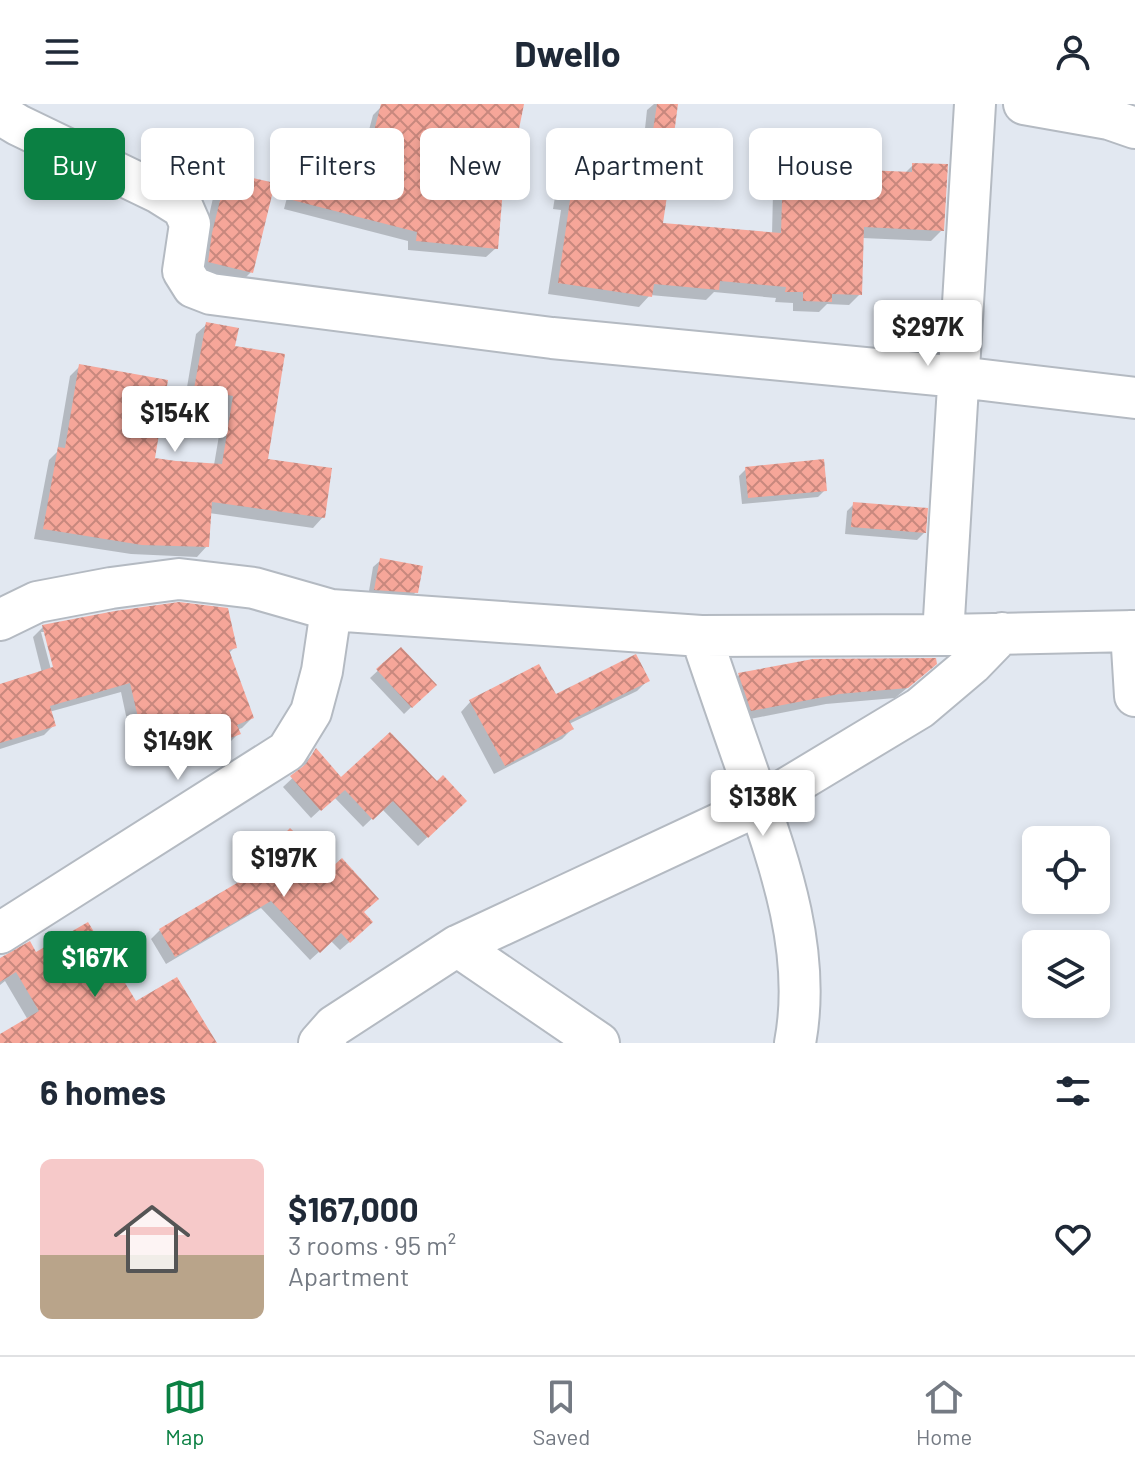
<!DOCTYPE html>
<meta charset="utf-8">
<style>
body{margin:0;font-family:Barlow,sans-serif;background:#f2f2f3;color:#1f2937;height:100vh;display:flex;flex-direction:column;font-size:30px;white-space:nowrap}
*{box-sizing:border-box;margin:0}
p{font-size:26px;color:#747a83}
.icon{flex:none;width:44px;height:44px;fill:none;stroke:currentColor;stroke-width:2;stroke-linecap:round;stroke-linejoin:round}
.map{position:relative;height:939px;overflow:hidden}
.side{display:flex;flex-direction:column;background:#fff;flex:1}
.side>*{flex:none}
.guide{position:absolute;left:24px;top:24px;width:1088px;height:72px;display:flex;gap:16px}
.fabs{position:absolute;left:1022px;top:722px;display:grid;gap:16px}
.fabs a{display:grid;place-items:center;width:88px;height:88px;border-radius:12px;background:#fff;box-shadow:0 4px 12px #0003;font-size:40px}
.price{position:absolute;translate:-50% -68px;padding:0 18px;border-radius:8px;background:#fff;color:#222;font-size:26px;line-height:52px;filter:drop-shadow(0 2px 4px #0008)}
.price::after{content:'';position:absolute;left:50%;top:48px;width:24px;height:18px;margin-left:-12px;background:inherit;clip-path:polygon(0 0,100% 0,50% 100%)}
.price.active{background:#0b8043;color:#fff}
ul{padding:0;list-style:none}
li{display:flex;align-items:center;gap:24px;height:200px;padding:0 40px}
li span{display:grid;place-items:center;flex:none;width:224px;height:160px;border-radius:12px;color:#555}
li>.icon{margin-inline-start:auto}
span .icon{width:96px;height:96px;fill:#fffc;stroke-width:1}
li b{font-size:34px}
h2{display:flex;justify-content:space-between;align-items:center;height:96px;padding:0 40px;font-size:34px}
.chip{padding:0 28px;border-radius:12px;background:#fff;box-shadow:0 4px 12px #0003;font-size:28px;line-height:72px}
.chip.active{background:#0b8043;color:#fff}
header{display:flex;justify-content:space-between;align-items:center;height:104px;padding:0 40px;background:#fff;font-size:36px;font-weight:700}
.tab-bar{display:flex;justify-content:space-around;align-items:center;height:112px;border-top:2px solid #e0e1e3;background:#fff;font-size:22px;color:#747a83}
.tab-bar a{display:grid;justify-items:center;gap:4px}
.tab-bar .active{color:#0b8043}
.map>svg:first-child{display:block}
.shadow{fill:#0003;fill-rule:evenodd}
.building{fill:url(#building-cross-hatch)}
.lines{fill:none;stroke-linecap:round;stroke-linejoin:round}
.minor-casing{stroke:#b4bac2;stroke-width:44}
.minor{stroke:#fff;stroke-width:40}
</style>
<header><svg class="icon" aria-label="menu" viewBox="0 0 24 24"><path d="M4 6h16M4 12h16M4 18h16"/></svg>Dwello<svg class="icon" aria-label="person" viewBox="0 0 24 24"><circle cx="12" cy="8" r="4"/><path d="M4 21q1-7 8-7t8 7"/></svg></header>
<div class="map">
<svg width="1135" height="939" viewBox="0 0 1135 939">
<defs>
<pattern id="building-cross-hatch" width="8" height="8" patternUnits="userSpaceOnUse" patternTransform="scale(2)"><rect width="8" height="8" fill="#f6a699"/><path d="M0 0l8 8M0 8l8-8" fill="none" stroke="#c8887e"/></pattern>
</defs>
<rect width="100%" height="100%" fill="#e2e8f1"/>
<path class="shadow" d="M 464,0 L 522,0 L 516,32 L 515,87 L 506,96 L 500,95 L 496,144 L 486,153 L 408,146 L 408,137 L 284,105 L 295,63 L 304,53 L 358,67 L 373,11 L 382,2 Z
M 654,0 L 676,0 L 661,121 L 772,130 L 774,47 L 785,36 L 863,68 L 904,70 L 913,61 L 942,126 L 931,137 L 862,134 L 860,190 L 849,201 L 827,200 L 819,208 L 793,207 L 793,199 L 775,198 L 776,194 L 714,188 L 706,196 L 650,191 L 639,203 L 548,190 L 561,106 L 553,105 L 563,43 L 574,32 L 590,35 L 598,27 L 644,34 L 647,6 Z
M 227,70 L 251,168 L 240,179 L 198,169 L 202,142 L 216,81 Z
M 207,220 L 233,243 L 265,356 L 323,413 L 313,424 L 209,409 L 207,442 L 197,453 L 131,450 L 34,435 L 49,356 L 57,348 L 70,272 L 80,262 L 152,355 L 214,361 L 224,302 L 185,295 L 196,230 Z
M 746,365 L 825,386 L 818,393 L 742,400 L 739,372 Z
M 854,400 L 924,429 L 917,436 L 845,430 L 847,407 Z
M 381,456 L 416,488 L 409,495 L 368,493 L 373,463 Z
M 43,523 L 235,543 L 228,550 L 252,614 L 242,624 L 237,626 L 239,629 L 229,639 L 200,650 L 195,638 L 177,645 L 172,631 L 132,640 L 121,588 L 49,608 L 54,621 L 44,631 L 0,645 L 0,583 L 42,569 L 33,533 ZM 41,528 L 46,528 L 57,572 L 53,573 Z
M 401,545 L 434,581 L 404,610 L 370,574 Z
M 739,571 L 923,571 L 895,594 L 826,600 L 740,617 L 728,582 Z
M 647,577 L 637,587 L 569,620 L 572,625 L 562,635 L 494,670 L 461,608 L 471,597 L 555,593 Z
M 316,647 L 341,676 L 437,680 L 465,697 L 418,742 L 382,705 L 363,723 L 334,693 L 311,714 L 283,683 L 300,667 L 307,656 Z
M 237,781 L 362,809 L 362,827 L 340,846 L 331,837 L 310,856 L 261,804 L 166,860 L 151,835 L 160,826 Z
M 36,851 L 135,900 L 215,939 L 0,939 L 0,933 L 28,916 L 5,877 L 0,881 L 0,856 Z"/>
<path class="building" d="M 381,0 L 524,0 L 518,30 L 528,32 L 517,88 L 503,85 L 498,145 L 416,137 L 417,128 L 292,96 L 304,51 L 364,66 Z
M 657,0 L 678,0 L 672,45 L 674,45 L 663,119 L 781,129 L 784,34 L 866,37 L 865,66 L 912,68 L 912,59 L 948,60 L 944,127 L 864,123 L 862,191 L 832,190 L 832,198 L 803,197 L 803,188 L 785,188 L 786,183 L 720,177 L 719,186 L 654,180 L 652,193 L 558,179 L 570,96 L 563,95 L 573,30 L 596,34 L 597,25 L 652,33 Z
M 227,68 L 275,79 L 253,169 L 208,158 L 212,129 Z
M 206,218 L 239,224 L 235,242 L 285,250 L 268,355 L 332,364 L 325,414 L 212,398 L 209,443 L 142,441 L 43,425 L 58,343 L 65,344 L 79,260 L 168,276 L 155,354 L 176,357 L 222,360 L 233,292 L 194,285 Z
M 824,355 L 827,387 L 748,394 L 745,363 Z
M 853,398 L 928,404 L 926,429 L 851,423 Z
M 380,454 L 423,462 L 418,489 L 374,486 Z
M 179,498 L 228,504 L 237,544 L 229,546 L 254,614 L 237,621 L 241,630 L 209,642 L 204,630 L 187,636 L 182,622 L 142,631 L 130,579 L 50,602 L 56,622 L 0,639 L 0,580 L 53,563 L 42,521 L 115,507 Z
M 401,543 L 437,581 L 412,604 L 376,565 Z
M 636,550 L 650,577 L 569,617 L 574,625 L 505,662 L 469,596 L 539,560 L 556,590 Z
M 936,554 L 937,560 L 908,584 L 839,590 L 751,607 L 738,569 L 813,555 Z
M 390,628 L 437,677 L 443,671 L 467,697 L 428,734 L 393,697 L 373,716 L 345,686 L 321,707 L 290,672 L 306,660 L 316,644 L 341,673 Z
M 290,724 L 331,764 L 342,754 L 379,795 L 364,808 L 373,818 L 350,839 L 341,829 L 320,849 L 271,797 L 175,853 L 159,825 L 237,779 Z
M 88,818 L 136,897 L 177,873 L 217,939 L 0,939 L 0,930 L 39,907 L 16,868 L 0,878 L 0,854 L 30,837 L 36,848 Z"/>
<g class="lines">
<defs>
<path id="minor" d="M 1024,0 L 1109,15 L 1135,24
M 0,10 L 18,21 L 159,89 L 183,104 L 190,120 L 183,167 L 193,183 L 211,190 L 552,234 L 959,273 L 1135,294
M 0,516 L 37,498 L 111,484 L 179,475 L 254,484 L 331,506 L 701,532 L 943,531 L 1135,527
M 1131,527 L 1135,592
M 943,531 L 975,0
M 701,532 C 717,580 734,628 751,677 C 780,760 812,849 795,939
M 0,829 L 287,647 L 311,608 L 322,567 L 331,506
M 457,842 L 599,939
M 319,939 L 334,922 L 457,842 L 759,701 L 920,604 L 972,560 L 1002,529"/>
</defs>
<use href="#minor" class="minor-casing"/>
<use href="#minor" class="minor"/>
</g>
</svg>
<div class="fabs">
<a><svg class="icon" aria-label="locate" viewBox="0 0 24 24"><circle cx="12" cy="12" r="6"/><path d="M12 2v4M12 18v4M2 12h4M18 12h4"/></svg></a>
<a><svg class="icon" aria-label="layers" viewBox="0 0 24 24"><path d="M12 4l9 5-9 5-9-5zM3 14l9 5 9-5"/></svg></a>
</div>
<b class="price" style="left:928px;top:264px">$297K</b>
<b class="price" style="left:175px;top:350px">$154K</b>
<b class="price" style="left:178px;top:678px">$149K</b>
<b class="price" style="left:763px;top:734px">$138K</b>
<b class="price" style="left:284px;top:795px">$197K</b>
<b class="price active" style="left:95px;top:895px">$167K</b>
<div class="guide">
<a class="chip active">Buy</a>
<a class="chip">Rent</a>
<a class="chip">Filters</a>
<a class="chip">New</a>
<a class="chip">Apartment</a>
<a class="chip">House</a>
</div>
</div>
<section class="side">
<h2>6 homes<svg class="icon" aria-label="filters" viewBox="0 0 24 24"><path d="M4 7h16M4 17h16"/><circle cx="9" cy="7" r="2"/><circle cx="15" cy="17" r="2"/></svg></h2>
<ul>
<li><span style="background:linear-gradient(#f6c9c9 60%,#b9a48a 0)"><svg class="icon" aria-label="home" viewBox="0 0 24 24"><path d="M3 11l9-7 9 7M6 9v11h12V9"/></svg></span><div><b>$167,000</b><p>3 rooms · 95 m²</p><p>Apartment</p></div><svg class="icon" aria-label="heart" viewBox="0 0 24 24"><path d="M12 20l-8-8c-3-5 5-10 8-4 3-6 11-1 8 4z"/></svg></li>
</ul>
</section>
<nav class="tab-bar">
<a class="active"><svg class="icon" aria-label="map" viewBox="0 0 24 24"><path d="M3 6l6-2 6 2 6-2v14l-6 2-6-2-6 2zM9 4v14M15 6v14"/></svg>Map</a>
<a><svg class="icon" aria-label="saved" viewBox="0 0 24 24"><path d="M7 4h10v16l-5-4-5 4z"/></svg>Saved</a>
<a><svg class="icon" aria-label="home" viewBox="0 0 24 24"><path d="M3 11l9-7 9 7M6 9v11h12V9"/></svg>Home</a>
</nav>
